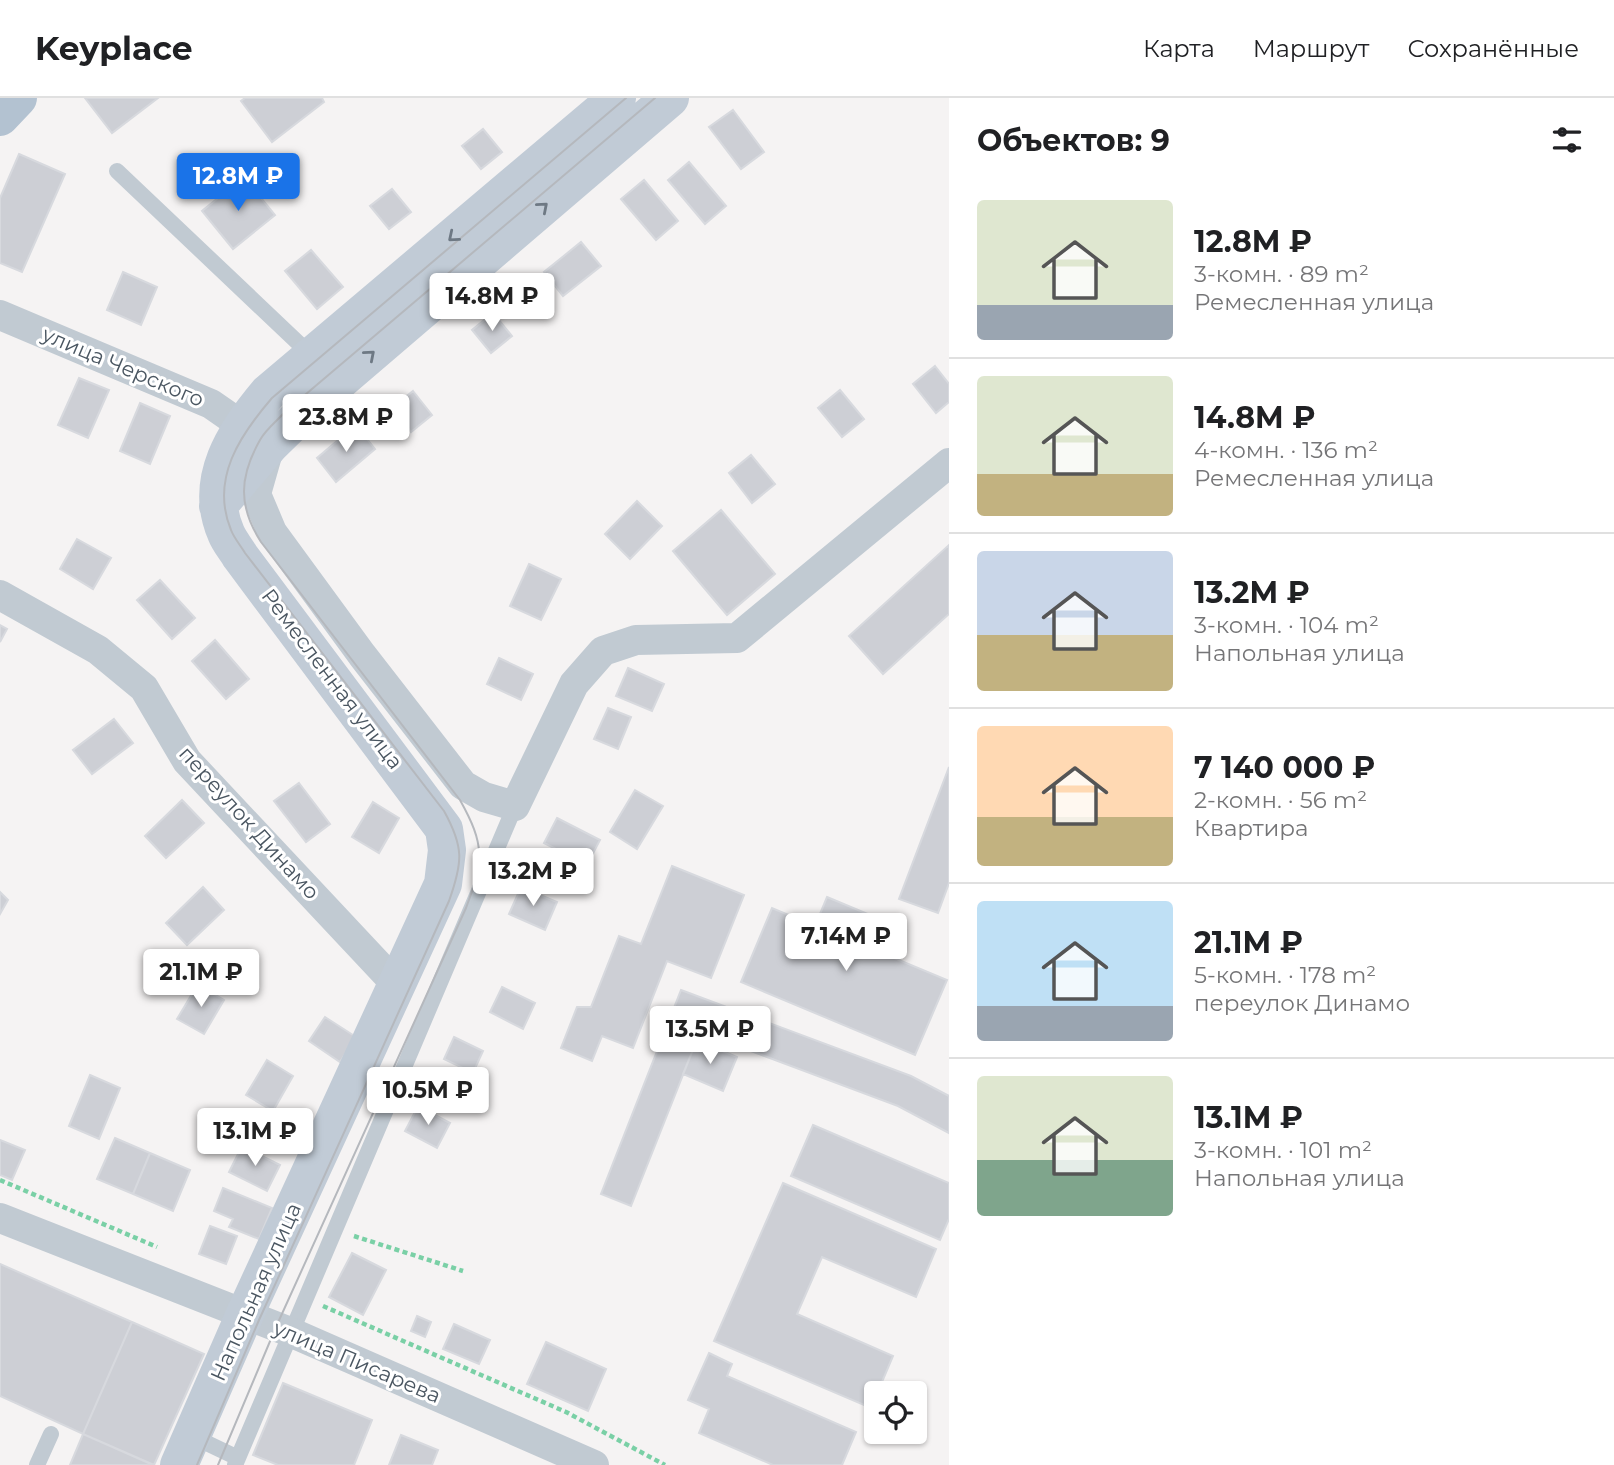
<!DOCTYPE html>
<html lang="ru">
<meta charset="utf-8">
<style>
body{margin:0;font-family:Montserrat,sans-serif;background:#f6f6f6;color:#202124;height:100vh;display:flex;flex-direction:column;font-size:26px;white-space:nowrap}
*{box-sizing:border-box;margin:0}
p{font-size:23px;color:#757577}
.icon{flex:none;width:38px;height:38px;fill:none;stroke:currentColor;stroke-width:2;stroke-linecap:round;stroke-linejoin:round}
.map{position:relative;flex:1;overflow:hidden}
.sheet{display:flex;flex-direction:column;background:#fff;width:665px}
.sheet>*{flex:none}
.tools{position:absolute;left:864px;top:1283px;display:grid;gap:14px}
.tools a{display:grid;place-items:center;width:63px;height:63px;border-radius:7px;background:#fff;box-shadow:0 2px 5px #0004;font-size:35px}
.price{position:absolute;translate:-50% -60px;padding:0 16px;border-radius:7px;background:#fff;color:#222;font-size:23px;line-height:46px;filter:drop-shadow(0 2px 4px #0008)}
.price::after{content:'';position:absolute;left:50%;top:42px;width:21px;height:16px;margin-left:-10px;background:inherit;clip-path:polygon(0 0,100% 0,50% 100%)}
.price.current{background:#1a73e8;color:#fff}
ul{padding:0;list-style:none}
li{display:flex;align-items:center;gap:21px;height:175px;padding:0 28px}
li+li{border-top:2px solid #e0e0e0}
li span{display:grid;place-items:center;flex:none;width:196px;height:140px;border-radius:7px;color:#555}
li>.icon{margin-inline-start:auto}
span .icon{width:84px;height:84px;fill:#fffc;stroke-width:1}
li b{font-size:30px}
h2{display:flex;justify-content:space-between;align-items:center;height:84px;padding:0 28px;font-size:30px}
header{display:flex;align-items:center;gap:42px;box-sizing:border-box;height:98px;padding:0 35px;background:#fff;border-bottom:2px solid #e0e0e0}
header strong{font-size:33px}
nav{display:flex;gap:38px;margin-inline-start:auto;font-size:24px}
main{display:flex;flex:1;min-height:0}
.map>svg:first-child{display:block}
.building{fill:#cdcfd5;stroke:#d7d9de;stroke-width:2}
.lines{fill:none;stroke-linecap:round;stroke-linejoin:round}
.path{stroke:#7ad0a6;stroke-width:4.5;stroke-dasharray:5 3.5;stroke-linecap:butt}
.lane{stroke:#c1cad2;stroke-width:16}
.street{stroke:#c1cad2;stroke-width:30}
.secondary{stroke:#c1cbd6;stroke-width:38}
.primary{stroke:#b3c2d1;stroke-width:38}
.tram{stroke:#b5b8bd;stroke-width:2}
.oneway{stroke:#6e7984}
.labels{text-anchor:middle;stroke-width:6;stroke-linejoin:round;paint-order:stroke}
.street-label{font-size:21px;fill:#4a5661;stroke:#fff}
</style>
<header>
<strong>Keyplace</strong>
<nav><a>Карта</a><a>Маршрут</a><a>Сохранённые</a></nav>
</header>
<main>
<div class="map">
<svg width="949" height="1367" viewBox="0 0 949 1367">
<rect width="100%" height="100%" fill="#f5f3f3"/>
<path class="building" d="M 85,0 L 158,0 L 112,35 Z
M 245,0 L 322,0 L 324,4 L 272,44 L 241,3 Z
M 733,12 L 764,54 L 741,71 L 709,29 Z
M 483,31 L 502,54 L 481,71 L 462,48 Z
M 19,56 L 65,76 L 22,174 L 0,165 L 0,100 Z
M 689,64 L 726,108 L 705,126 L 668,82 Z
M 244,79 L 275,117 L 233,151 L 202,113 Z
M 644,82 L 678,123 L 656,142 L 621,101 Z
M 392,91 L 411,114 L 389,131 L 370,108 Z
M 581,144 L 601,168 L 563,198 L 544,174 Z
M 311,152 L 343,189 L 317,211 L 285,173 Z
M 123,174 L 157,189 L 141,227 L 107,212 Z
M 493,215 L 512,238 L 491,255 L 472,232 Z
M 935,268 L 949,286 L 949,304 L 936,315 L 913,286 Z
M 79,280 L 109,292 L 88,340 L 58,327 Z
M 840,292 L 864,321 L 842,339 L 818,310 Z
M 413,293 L 432,317 L 411,334 L 392,310 Z
M 140,305 L 170,318 L 150,366 L 120,353 Z
M 356,327 L 375,351 L 336,384 L 317,360 Z
M 751,357 L 775,386 L 752,405 L 729,375 Z
M 637,403 L 662,428 L 630,461 L 605,436 Z
M 721,412 L 775,476 L 727,517 L 673,453 Z
M 77,441 L 111,460 L 93,491 L 60,471 Z
M 949,447 L 949,516 L 883,576 L 849,538 Z
M 529,466 L 561,481 L 541,522 L 510,508 Z
M 160,482 L 195,520 L 172,541 L 137,502 Z
M 0,527 L 7,531 L 0,544 Z
M 215,542 L 249,581 L 226,601 L 192,563 Z
M 499,560 L 533,576 L 521,602 L 487,586 Z
M 628,570 L 664,586 L 652,613 L 616,598 Z
M 608,610 L 631,619 L 618,651 L 594,641 Z
M 114,621 L 133,645 L 92,676 L 73,652 Z
M 949,669 L 949,785 L 938,815 L 899,801 Z
M 299,685 L 330,726 L 306,744 L 274,703 Z
M 635,692 L 663,708 L 637,751 L 610,734 Z
M 182,702 L 204,725 L 166,760 L 145,738 Z
M 373,704 L 399,720 L 379,755 L 352,739 Z
M 557,720 L 600,742 L 587,767 L 544,745 Z
M 672,768 L 744,797 L 711,880 L 667,863 L 633,950 L 602,938 L 592,963 L 561,950 L 577,909 L 591,909 L 619,838 L 641,846 Z
M 203,789 L 224,812 L 187,847 L 166,825 Z
M 521,789 L 557,804 L 545,832 L 509,816 Z
M 0,794 L 8,802 L 0,816 Z
M 827,799 L 906,832 L 894,860 L 947,882 L 915,957 L 741,884 L 772,810 L 815,828 Z
M 198,886 L 224,902 L 204,936 L 177,921 Z
M 502,889 L 535,905 L 523,931 L 490,914 Z
M 681,892 L 911,978 L 949,998 L 949,1035 L 898,1008 L 700,934 L 631,1108 L 601,1096 Z
M 325,919 L 356,939 L 340,964 L 309,943 Z
M 454,939 L 483,953 L 473,975 L 444,961 Z
M 697,942 L 737,959 L 723,993 L 683,976 Z
M 267,962 L 293,978 L 273,1013 L 246,997 Z
M 90,977 L 120,990 L 99,1041 L 69,1028 Z
M 418,1008 L 450,1025 L 437,1050 L 405,1033 Z
M 813,1027 L 949,1085 L 949,1121 L 940,1142 L 791,1078 Z
M 115,1040 L 150,1055 L 133,1096 L 97,1081 Z
M 0,1042 L 25,1052 L 12,1082 L 0,1077 Z
M 242,1048 L 280,1067 L 267,1093 L 229,1074 Z
M 150,1055 L 190,1072 L 173,1113 L 133,1096 Z
M 783,1085 L 936,1151 L 916,1199 L 822,1159 L 797,1216 L 893,1258 L 871,1310 L 714,1243 Z
M 223,1090 L 272,1110 L 259,1141 L 229,1129 L 233,1121 L 214,1113 Z
M 210,1128 L 237,1138 L 226,1166 L 199,1156 Z
M 352,1155 L 386,1172 L 363,1217 L 329,1199 Z
M 0,1166 L 132,1224 L 83,1336 L 0,1298 Z
M 417,1218 L 431,1224 L 425,1239 L 411,1233 Z
M 132,1224 L 204,1256 L 154,1367 L 83,1336 Z
M 454,1226 L 490,1242 L 479,1266 L 443,1251 Z
M 546,1244 L 606,1271 L 588,1313 L 527,1286 Z
M 709,1255 L 732,1266 L 727,1278 L 856,1334 L 842,1367 L 773,1367 L 699,1335 L 709,1311 L 688,1302 Z
M 283,1285 L 372,1322 L 354,1367 L 278,1367 L 253,1357 Z
M 83,1336 L 153,1367 L 70,1367 Z
M 401,1337 L 438,1352 L 432,1367 L 389,1367 Z"/>
<g class="lines">
<path class="path" d="M 0,1082 L 157,1149
M 354,1138 L 463,1173
M 323,1208 L 566,1314 L 665,1367"/>
<path class="lane" d="M 117,73 L 312,258
M 192,1338 L 238,1360
M 37,1367 L 51,1336
M 235,1367 L 515,708"/>
<path class="street" d="M 0,217 L 211,306 L 270,347 L 256,396 L 272,434 L 362,557 L 463,687 L 484,699 L 515,708 L 574,586 L 603,553 L 636,542 L 737,540 L 949,365
M 0,497 L 98,552 L 144,590 L 187,663 L 397,887
M 0,1120 L 290,1234 L 594,1367"/>
<path class="secondary" d="M 218,408 L 270,347 L 309,309 L 670,0
M 179,1367 L 245,1216 L 443,786 L 447,752 L 444,731 L 240,458 C 236,451 229,443 226,435 C 203,382 235,334 268,295 L 617,0"/>
<path class="primary" d="M 0,19 L 18,0"/>
<path class="tram" d="M 197,1367 L 259,1222 L 449,803 C 463,764 464,749 444,713 L 245,455 C 241,448 234,440 231,432 C 210,381 240,337 272,300 L 626,0
M 218,1367 L 276,1229 L 466,810 C 484,762 485,747 460,702 L 261,444 C 238,408 239,379 260,342 C 266,331 278,322 286,313 L 655,0"/>
</g>
<defs><path id="oneway-chevron" d="M-2-3.5L2.5 0L-2 3.5" fill="none" stroke-width="1.6" stroke-linecap="round" stroke-linejoin="round" transform="scale(1.75)"/></defs>
<g class="oneway">
<use href="#oneway-chevron" transform="translate(543 109) rotate(-41)"/>
<use href="#oneway-chevron" transform="translate(453 139) rotate(140)"/>
<use href="#oneway-chevron" transform="translate(370 257) rotate(-41)"/>
</g>
<g class="labels">
<g class="street-label">
<text transform="translate(123 269) rotate(23)" y="7">улица Черского</text>
<text transform="translate(332 581) rotate(53)" y="7">Ремесленная улица</text>
<text transform="translate(249 725) rotate(48)" y="7">переулок Динамо</text>
<text transform="translate(256 1194) rotate(-66)" y="7">Напольная улица</text>
<text transform="translate(357 1264) rotate(23)" y="7">улица Писарева</text>
</g>
</g>
</svg>
<div class="tools">
<a><svg class="icon" aria-label="locate" viewBox="0 0 24 24"><circle cx="12" cy="12" r="6"/><path d="M12 2v4M12 18v4M2 12h4M18 12h4"/></svg></a>
</div>
<b class="price current" style="left:238px;top:115px">12.8M ₽</b>
<b class="price" style="left:492px;top:235px">14.8M ₽</b>
<b class="price" style="left:346px;top:356px">23.8M ₽</b>
<b class="price" style="left:533px;top:810px">13.2M ₽</b>
<b class="price" style="left:846px;top:875px">7.14M ₽</b>
<b class="price" style="left:201px;top:911px">21.1M ₽</b>
<b class="price" style="left:710px;top:968px">13.5M ₽</b>
<b class="price" style="left:428px;top:1029px">10.5M ₽</b>
<b class="price" style="left:255px;top:1070px">13.1M ₽</b>
</div>
<section class="sheet">
<h2>Объектов: 9<svg class="icon" aria-label="filters" viewBox="0 0 24 24"><path d="M4 7h16M4 17h16"/><circle cx="9" cy="7" r="2"/><circle cx="15" cy="17" r="2"/></svg></h2>
<ul>
<li><span style="background:linear-gradient(#dfe7d0 75%,#9aa5b1 0)"><svg class="icon" aria-label="home" viewBox="0 0 24 24"><path d="M3 11l9-7 9 7M6 9v11h12V9"/></svg></span><div><b>12.8M ₽</b><p>3-комн. · 89 m²</p><p>Ремесленная улица</p></div></li>
<li><span style="background:linear-gradient(#dfe7d0 70%,#c2b280 0)"><svg class="icon" aria-label="home" viewBox="0 0 24 24"><path d="M3 11l9-7 9 7M6 9v11h12V9"/></svg></span><div><b>14.8M ₽</b><p>4-комн. · 136 m²</p><p>Ремесленная улица</p></div></li>
<li><span style="background:linear-gradient(#c9d6e8 60%,#c2b280 0)"><svg class="icon" aria-label="home" viewBox="0 0 24 24"><path d="M3 11l9-7 9 7M6 9v11h12V9"/></svg></span><div><b>13.2M ₽</b><p>3-комн. · 104 m²</p><p>Напольная улица</p></div></li>
<li><span style="background:linear-gradient(#ffd9b3 65%,#c2b280 0)"><svg class="icon" aria-label="home" viewBox="0 0 24 24"><path d="M3 11l9-7 9 7M6 9v11h12V9"/></svg></span><div><b>7 140 000 ₽</b><p>2-комн. · 56 m²</p><p>Квартира</p></div></li>
<li><span style="background:linear-gradient(#bfe0f5 75%,#9aa5b1 0)"><svg class="icon" aria-label="home" viewBox="0 0 24 24"><path d="M3 11l9-7 9 7M6 9v11h12V9"/></svg></span><div><b>21.1M ₽</b><p>5-комн. · 178 m²</p><p>переулок Динамо</p></div></li>
<li><span style="background:linear-gradient(#dfe7d0 60%,#7fa58c 0)"><svg class="icon" aria-label="home" viewBox="0 0 24 24"><path d="M3 11l9-7 9 7M6 9v11h12V9"/></svg></span><div><b>13.1M ₽</b><p>3-комн. · 101 m²</p><p>Напольная улица</p></div></li>
</ul>
</section>
</main>
